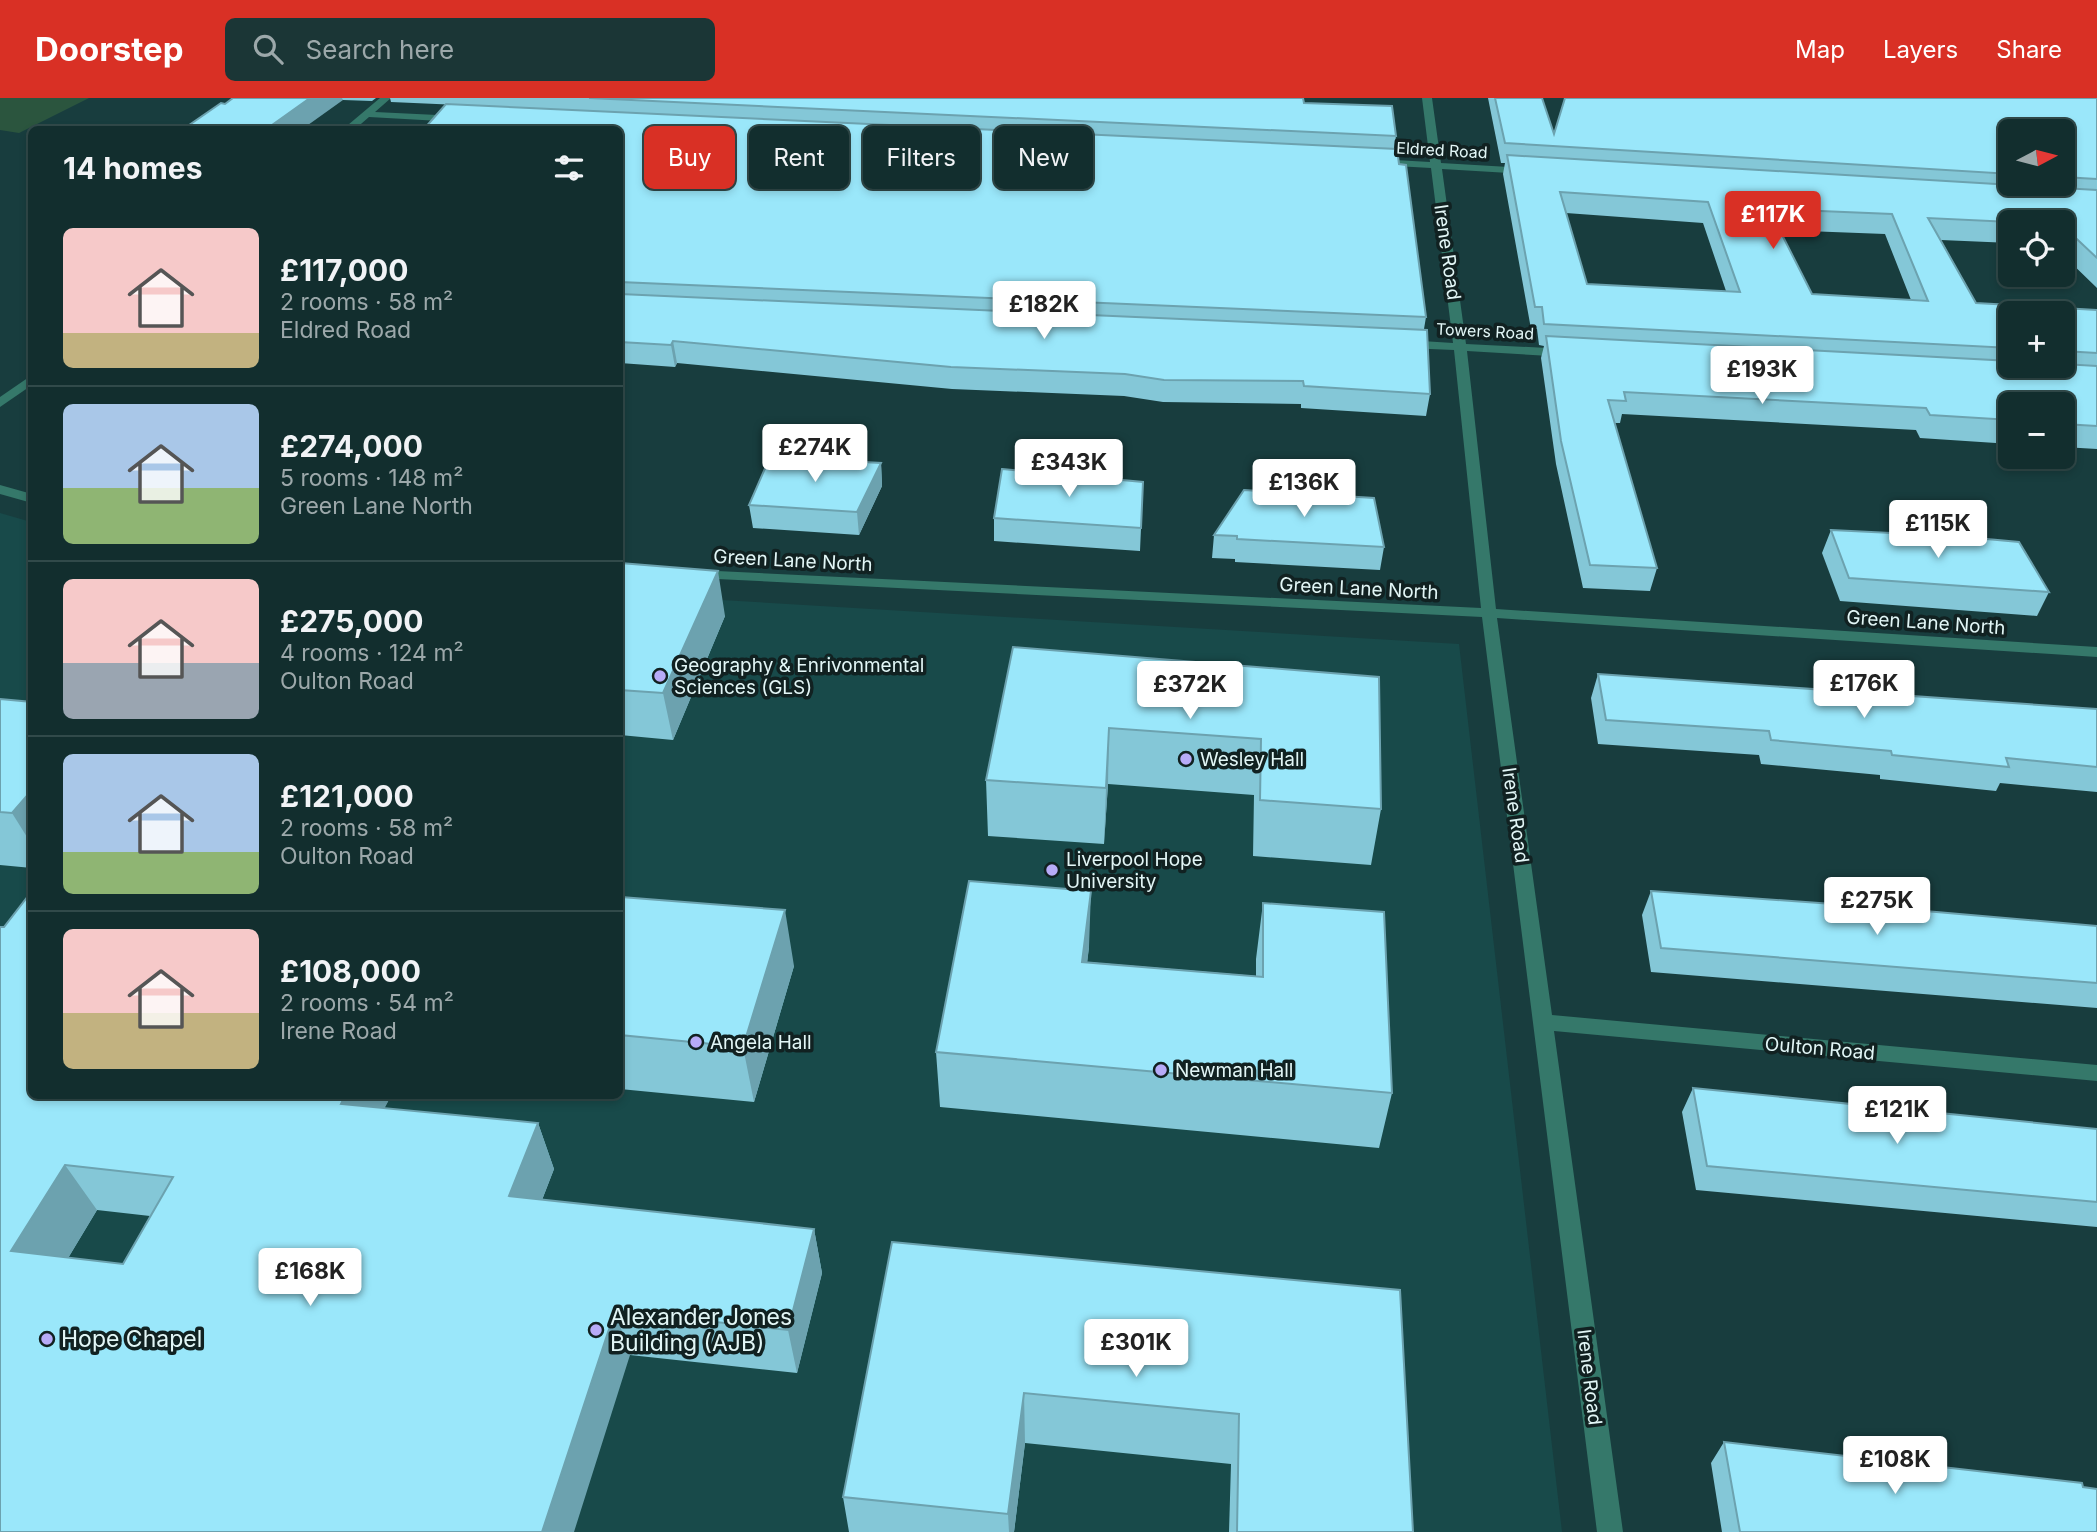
<!DOCTYPE html>
<meta charset="utf-8">
<style>
body{margin:0;font-family:Inter,sans-serif;background:#1b3636;color:#f1f3f6;height:100vh;display:flex;flex-direction:column;font-size:26px;white-space:nowrap}
*{box-sizing:border-box;margin:0}
p{font-size:23px;color:#9ca8aa}
.icon{flex:none;width:38px;height:38px;fill:none;stroke:currentColor;stroke-width:2;stroke-linecap:round;stroke-linejoin:round}
.map{position:relative;flex:1;overflow:hidden}
.drawer{position:absolute;left:28px;top:28px;width:595px;height:973px;display:flex;flex-direction:column;background:#122e2e;border-radius:10px;box-shadow:0 4px 10px #0003,0 0 0 2px #314a4a}
.drawer>*{flex:none}
.hud{position:absolute;left:644px;top:28px;width:665px;height:63px;display:flex;gap:14px}
.needle{width:46px;rotate:83deg}
.buttons{position:absolute;left:1998px;top:21px;display:grid;gap:14px}
.buttons a{display:grid;place-items:center;width:77px;height:77px;border-radius:10px;background:#122e2e;box-shadow:0 4px 10px #0003,0 0 0 2px #314a4a;font-size:35px}
.price{position:absolute;translate:-50% -60px;padding:0 16px;border-radius:7px;background:#fff;color:#222;font-size:23px;line-height:46px;filter:drop-shadow(0 2px 4px #0008)}
.price::after{content:'';position:absolute;left:50%;top:42px;width:21px;height:16px;margin-left:-10px;background:inherit;clip-path:polygon(0 0,100% 0,50% 100%)}
.price.selected{background:#d93025;color:#fff}
ul{padding:0;list-style:none}
li{display:flex;align-items:center;gap:21px;height:175px;padding:0 35px}
li+li{border-top:2px solid #314a4a}
li span{display:grid;place-items:center;flex:none;width:196px;height:140px;border-radius:10px;color:#555}
li>.icon{margin-inline-start:auto}
span .icon{width:84px;height:84px;fill:#fffc;stroke-width:1}
li b{font-size:30px}
h2{display:flex;justify-content:space-between;align-items:center;height:84px;padding:0 35px;font-size:30px}
.tag{padding:0 24px;border-radius:10px;background:#122e2e;box-shadow:0 4px 10px #0003,0 0 0 2px #314a4a;font-size:24px;line-height:63px}
.tag.selected{background:#d93025;color:#fff}
header{display:flex;align-items:center;gap:42px;box-sizing:border-box;height:98px;padding:0 35px;background:#d93025;color:#fff}
header strong{font-size:33px}
nav{display:flex;gap:38px;margin-inline-start:auto;font-size:24px}
.search{width:490px;height:63px;background:#1b3636;display:flex;align-items:center;gap:18px;box-sizing:border-box;padding:0 24px;border-radius:10px;color:#9ca8aa;font-size:26px}
.map>svg:first-child{display:block}
.built{fill:#184a4a}
.green{fill:#2b553e}
.lines{fill:none;stroke-linecap:round;stroke-linejoin:round}
.minor{fill:#35786a;fill-rule:evenodd}
.wall{fill:#84c7d7;fill-rule:evenodd}
.shaded-wall{fill:#6ca2af}
.building{fill:#9ae7fa;stroke:#6ca2af;stroke-width:2;fill-rule:evenodd}
.poi-dot{fill:#b7abf7;stroke:#112121;stroke-width:2.5}
.labels{text-anchor:middle;stroke-width:7;stroke-linejoin:round;paint-order:stroke}
.far-street-label{font-size:16px;fill:#e2f6f6;stroke:#112121}
.street-label{font-size:19px;fill:#e2f6f6;stroke:#112121}
.poi-label{font-size:19px;fill:#e2f6f6;stroke:#112121;text-anchor:start}
.near-poi-label{font-size:23px;fill:#e2f6f6;stroke:#112121;text-anchor:start}
</style>
<header>
<strong>Doorstep</strong>
<div class="search"><svg class="icon" aria-label="search" viewBox="0 0 24 24"><circle cx="10" cy="10" r="6"/><path d="M15 15l6 6"/></svg>Search here</div>
<nav><a>Map</a><a>Layers</a><a>Share</a></nav>
</header>
<div class="map">
<svg width="2097" height="1434" viewBox="0 0 2097 1434">
<rect width="100%" height="100%" fill="#183d3e"/>
<path class="built" d="M 0,415 L 31,424 L 32,998 L 620,998 L 620,496 L 1459,546 L 1562,1434 L 0,1434 Z"/>
<path class="green" d="M 0,0 L 89,0 L 19,35 L 0,32 Z"/>
<g class="lines">
<path class="minor" d="M 380,0 L 391,0 L 375,14 L 458,18 L 463,21 L 458,24 L 369,19 L 354,32 L 342,32 Z
M 1422,0 L 1432,0 L 1441,65 L 1528,70 L 1533,73 L 1528,76 L 1442,71 L 1466,246 L 1567,251 L 1573,255 L 1567,259 L 1467,253 L 1496,511 L 2097,549 L 2097,559 L 1497,520 L 1552,917 L 2097,967 L 2097,983 L 1554,933 L 1623,1434 L 1597,1434 L 1482,519 L 696,480 L 689,476 L 696,472 L 1481,510 L 1454,252 L 1406,250 L 1400,246 L 1406,242 L 1453,245 L 1431,70 L 1377,67 L 1372,64 L 1377,61 L 1430,64 Z
M 32,277 L 32,287 L 0,309 L 0,299 Z
M 0,387 L 32,396 L 32,405 L 0,396 Z"/>
</g>
<path class="wall" d="M 233,0 L 376,0 L 372,3 L 343,2 L 225,6 Z
M 390,0 L 1303,0 L 1304,5 L 1396,38 L 1394,51 L 1399,66 L 1426,219 L 1424,231 L 1430,296 L 1426,318 L 1301,310 L 1301,306 L 1163,304 L 1124,298 L 952,291 L 677,265 L 675,269 L 620,265 L 620,32 L 459,7 L 391,4 Z
M 1488,0 L 1542,0 L 1554,36 L 2097,0 L 2097,190 L 2063,157 L 2063,124 L 2011,124 L 2011,145 L 1941,142 L 1976,205 L 2097,212 L 2097,351 L 2063,349 L 2063,306 L 2011,306 L 2011,346 L 1920,340 L 1916,332 L 1622,316 L 1620,325 L 1614,325 L 1657,470 L 1650,493 L 1583,490 L 1556,366 L 1541,260 L 1544,248 L 1539,247 L 1537,231 L 1531,231 L 1503,76 L 1505,65 L 1501,65 ZM 2011,33 L 2063,33 L 2063,86 L 2011,86 ZM 1566,115 L 1703,125 L 1726,193 L 1587,186 ZM 1780,132 L 1885,136 L 1911,202 L 1812,196 ZM 2011,215 L 2063,215 L 2063,268 L 2011,268 Z
M 881,365 L 882,388 L 859,437 L 753,430 L 749,407 Z
M 1143,384 L 1140,453 L 994,443 L 994,420 Z
M 1244,392 L 1384,449 L 1380,472 L 1235,464 L 1235,461 L 1212,460 L 1214,437 Z
M 1831,432 L 1926,437 L 1928,432 L 1976,440 L 2049,494 L 2037,518 L 1840,503 L 1822,455 Z
M 620,465 L 725,518 L 673,642 L 620,637 Z
M 1013,549 L 1379,579 L 1381,711 L 1371,767 L 1253,758 L 1254,697 L 1108,686 L 1104,746 L 988,738 L 986,682 Z
M 1598,576 L 2097,611 L 2097,694 L 2000,685 L 1996,693 L 1880,681 L 1880,677 L 1761,666 L 1759,657 L 1598,646 L 1591,600 Z
M 0,601 L 32,604 L 32,770 L 0,767 Z
M 1651,793 L 2097,828 L 2097,910 L 1651,874 L 1642,817 Z
M 620,803 L 794,868 L 754,1004 L 620,991 Z
M 1263,805 L 1392,995 L 1379,1050 L 940,1009 L 936,954 L 1089,849 L 1087,864 L 1256,878 L 1256,861 Z
M 4,829 L 32,998 L 391,998 L 384,1010 L 538,1025 L 554,1071 L 542,1102 L 814,1131 L 822,1175 L 797,1275 L 630,1257 L 0,1434 ZM 97,1112 L 150,1118 L 123,1166 L 68,1160 Z
M 1693,990 L 2097,1031 L 2097,1129 L 1696,1092 L 1682,1014 Z
M 892,1144 L 1400,1192 L 1413,1434 L 1229,1434 L 1231,1366 L 1025,1345 L 1014,1434 L 849,1434 L 843,1399 Z
M 1724,1344 L 2083,1389 L 2097,1434 L 1722,1434 L 1711,1365 Z"/>
<path class="shaded-wall" d="M 310,0 L 342,0 L 343,2 L 301,32 L 265,32 Z
M 673,243 L 677,265 L 675,269 L 671,247 Z
M 881,365 L 882,388 L 859,437 L 857,414 Z
M 718,473 L 725,518 L 673,642 L 663,595 Z
M 1109,630 L 1108,686 L 1104,746 L 1106,690 Z
M 32,692 L 32,747 L 12,715 Z
M 1091,793 L 1089,849 L 1081,920 L 1082,864 Z
M 785,812 L 794,868 L 754,1004 L 743,949 Z
M 345,998 L 391,998 L 363,1051 L 341,1006 Z
M 538,1025 L 554,1071 L 526,1143 L 509,1098 Z
M 65,1067 L 97,1112 L 46,1197 L 11,1153 Z
M 814,1131 L 822,1175 L 797,1275 L 788,1232 Z
M 615,1213 L 630,1257 L 574,1434 L 542,1434 Z
M 1024,1295 L 1025,1345 L 1014,1434 L 1009,1434 L 1008,1416 Z"/>
<path class="building" d="M 233,0 L 310,0 L 265,32 L 182,32 L 221,5 L 225,6 Z
M 589,0 L 1303,0 L 1304,5 L 1392,8 L 1396,38 Z
M 1495,0 L 1542,0 L 1554,36 L 1565,0 L 2097,0 L 2097,81 L 2063,79 L 2063,33 L 2011,33 L 2011,76 L 1505,45 Z
M 446,6 L 1397,51 L 1399,66 L 1406,67 L 1426,219 L 620,184 L 620,32 L 423,32 Z
M 1507,57 L 2097,92 L 2097,160 L 2063,128 L 2063,124 L 2011,124 L 1928,120 L 1976,205 L 2097,212 L 2097,255 L 2063,253 L 2063,215 L 2011,215 L 2011,250 L 1544,226 L 1542,209 L 1535,209 ZM 1560,94 L 1708,104 L 1740,194 L 1587,186 ZM 1769,111 L 1892,116 L 1928,203 L 1812,196 Z
M 620,196 L 1427,232 L 1430,296 L 1304,288 L 1303,283 L 1164,282 L 1125,276 L 951,269 L 673,243 L 671,247 L 620,244 Z
M 1546,238 L 2011,263 L 2011,268 L 2063,268 L 2063,266 L 2097,268 L 2097,328 L 2063,326 L 2063,306 L 2011,306 L 2011,322 L 1930,317 L 1926,310 L 1624,294 L 1626,303 L 1608,302 L 1657,470 L 1590,467 L 1561,343 Z
M 770,359 L 881,365 L 857,414 L 749,407 Z
M 1002,371 L 1143,384 L 1141,430 L 994,420 Z
M 1244,392 L 1374,400 L 1384,449 L 1237,441 L 1237,438 L 1214,437 Z
M 1831,432 L 1931,437 L 1928,432 L 1972,434 L 1976,440 L 2019,444 L 2049,494 L 1849,480 Z
M 620,465 L 718,473 L 663,595 L 620,592 Z
M 1013,549 L 1379,579 L 1381,711 L 1260,702 L 1261,641 L 1109,630 L 1106,690 L 986,682 Z
M 1598,576 L 2097,611 L 2097,669 L 2006,660 L 2009,669 L 1892,657 L 1891,653 L 1771,642 L 1769,633 L 1606,622 Z
M 0,601 L 32,604 L 32,692 L 12,715 L 0,714 Z
M 969,783 L 1091,793 L 1082,864 L 1263,879 L 1263,805 L 1384,814 L 1392,995 L 936,954 Z
M 32,793 L 32,998 L 345,998 L 341,1006 L 538,1025 L 509,1098 L 814,1131 L 788,1232 L 615,1213 L 542,1434 L 0,1434 L 0,829 L 4,829 ZM 65,1067 L 173,1079 L 123,1166 L 11,1153 Z
M 1651,793 L 1902,811 L 2097,828 L 2097,885 L 1661,850 Z
M 621,799 L 785,812 L 743,949 L 620,937 L 620,803 Z
M 1693,990 L 2097,1031 L 2097,1104 L 1707,1068 Z
M 892,1144 L 1400,1192 L 1413,1434 L 1237,1434 L 1239,1316 L 1024,1295 L 1008,1416 L 843,1399 Z
M 1724,1344 L 2082,1385 L 2083,1389 L 2097,1391 L 2097,1434 L 1740,1434 Z"/>
<g class="poi-dot">
<circle cx="660" cy="578" r="7"/>
<circle cx="1186" cy="661" r="7"/>
<circle cx="1052" cy="772" r="7"/>
<circle cx="696" cy="944" r="7"/>
<circle cx="1161" cy="972" r="7"/>
<circle cx="596" cy="1232" r="7"/>
<circle cx="47" cy="1241" r="7"/>
</g>
<g class="labels">
<g class="far-street-label">
<text transform="translate(1442 52) rotate(3)" y="6">Eldred Road</text>
<text transform="translate(1485 233) rotate(3)" y="6">Towers Road</text>
</g>
<g class="street-label">
<text transform="translate(1448 154) rotate(82)" y="7">Irene Road</text>
<text transform="translate(793 462) rotate(3)" y="7">Green Lane North</text>
<text transform="translate(1359 490) rotate(3)" y="7">Green Lane North</text>
<text transform="translate(1926 524) rotate(4)" y="7">Green Lane North</text>
<text transform="translate(1516 717) rotate(82)" y="7">Irene Road</text>
<text transform="translate(1820 950) rotate(5)" y="7">Oulton Road</text>
<text transform="translate(1590 1279) rotate(83)" y="7">Irene Road</text>
</g>
<g class="poi-label">
<text x="674" y="574">Geography &amp; Enrivonmental<tspan x="674" dy="22">Sciences (GLS)</tspan></text>
<text x="1200" y="668">Wesley Hall</text>
<text x="1066" y="768">Liverpool Hope<tspan x="1066" dy="22">University</tspan></text>
<text x="710" y="951">Angela Hall</text>
<text x="1175" y="979">Newman Hall</text>
</g>
<g class="near-poi-label">
<text x="610" y="1227">Alexander Jones<tspan x="610" dy="26">Building (AJB)</tspan></text>
<text x="61" y="1249">Hope Chapel</text>
</g>
</g>
</svg>
<div class="buttons">
<a><svg class="needle" viewBox="-14 -14 28 28"><path d="M0-13l5 13h-10z" fill="#e53935"/><path d="M0 13l5-13h-10z" fill="#9ca8aa"/></svg></a>
<a><svg class="icon" aria-label="locate" viewBox="0 0 24 24"><circle cx="12" cy="12" r="6"/><path d="M12 2v4M12 18v4M2 12h4M18 12h4"/></svg></a>
<a>+</a>
<a>−</a>
</div>
<b class="price selected" style="left:1773px;top:153px">£117K</b>
<b class="price" style="left:1044px;top:243px">£182K</b>
<b class="price" style="left:1762px;top:308px">£193K</b>
<b class="price" style="left:815px;top:386px">£274K</b>
<b class="price" style="left:1069px;top:401px">£343K</b>
<b class="price" style="left:1304px;top:421px">£136K</b>
<b class="price" style="left:1938px;top:462px">£115K</b>
<b class="price" style="left:1864px;top:622px">£176K</b>
<b class="price" style="left:1190px;top:623px">£372K</b>
<b class="price" style="left:1877px;top:839px">£275K</b>
<b class="price" style="left:1897px;top:1048px">£121K</b>
<b class="price" style="left:310px;top:1210px">£168K</b>
<b class="price" style="left:1136px;top:1281px">£301K</b>
<b class="price" style="left:1895px;top:1398px">£108K</b>
<div class="hud">
<a class="tag selected">Buy</a>
<a class="tag">Rent</a>
<a class="tag">Filters</a>
<a class="tag">New</a>
</div>
<section class="drawer">
<h2>14 homes<svg class="icon" aria-label="filters" viewBox="0 0 24 24"><path d="M4 7h16M4 17h16"/><circle cx="9" cy="7" r="2"/><circle cx="15" cy="17" r="2"/></svg></h2>
<ul>
<li><span style="background:linear-gradient(#f6c9c9 75%,#c2b280 0)"><svg class="icon" aria-label="home" viewBox="0 0 24 24"><path d="M3 11l9-7 9 7M6 9v11h12V9"/></svg></span><div><b>£117,000</b><p>2 rooms · 58 m²</p><p>Eldred Road</p></div></li>
<li><span style="background:linear-gradient(#a9c7e8 60%,#8fb573 0)"><svg class="icon" aria-label="home" viewBox="0 0 24 24"><path d="M3 11l9-7 9 7M6 9v11h12V9"/></svg></span><div><b>£274,000</b><p>5 rooms · 148 m²</p><p>Green Lane North</p></div></li>
<li><span style="background:linear-gradient(#f6c9c9 60%,#9aa5b1 0)"><svg class="icon" aria-label="home" viewBox="0 0 24 24"><path d="M3 11l9-7 9 7M6 9v11h12V9"/></svg></span><div><b>£275,000</b><p>4 rooms · 124 m²</p><p>Oulton Road</p></div></li>
<li><span style="background:linear-gradient(#a9c7e8 70%,#8fb573 0)"><svg class="icon" aria-label="home" viewBox="0 0 24 24"><path d="M3 11l9-7 9 7M6 9v11h12V9"/></svg></span><div><b>£121,000</b><p>2 rooms · 58 m²</p><p>Oulton Road</p></div></li>
<li><span style="background:linear-gradient(#f6c9c9 60%,#c2b280 0)"><svg class="icon" aria-label="home" viewBox="0 0 24 24"><path d="M3 11l9-7 9 7M6 9v11h12V9"/></svg></span><div><b>£108,000</b><p>2 rooms · 54 m²</p><p>Irene Road</p></div></li>
</ul>
</section>
</div>
